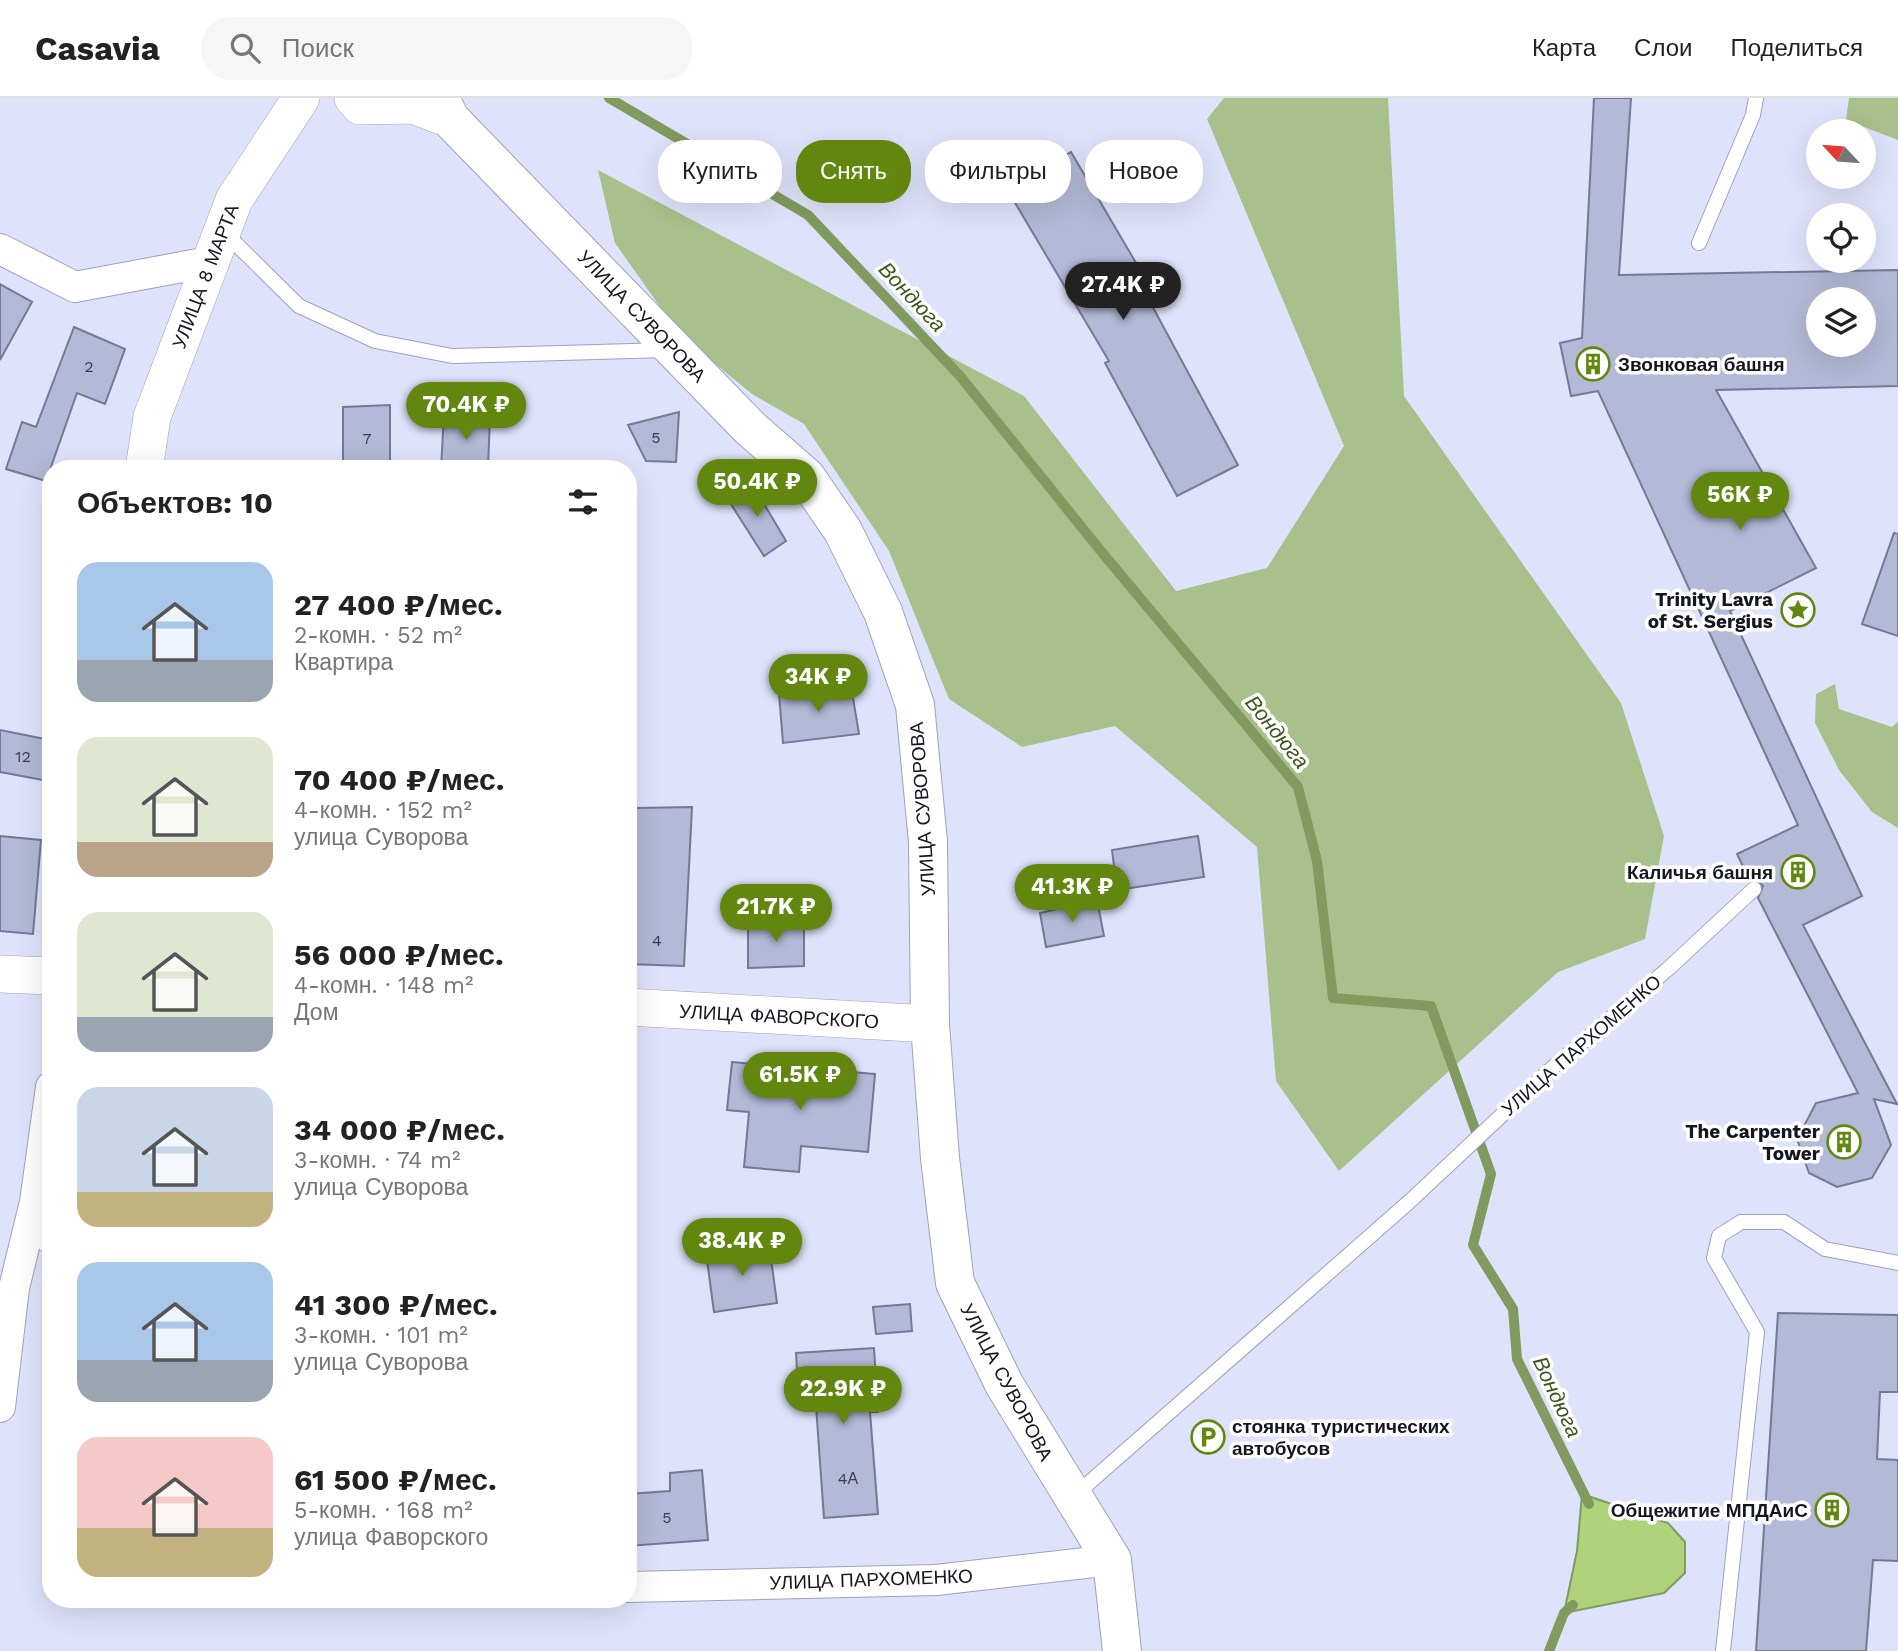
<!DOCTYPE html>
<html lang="ru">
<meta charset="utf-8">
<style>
body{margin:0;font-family:"Work Sans",sans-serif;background:#f6f6f6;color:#222;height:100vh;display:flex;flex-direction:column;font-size:26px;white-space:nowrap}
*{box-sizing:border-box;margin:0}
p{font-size:23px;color:#767676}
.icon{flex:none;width:38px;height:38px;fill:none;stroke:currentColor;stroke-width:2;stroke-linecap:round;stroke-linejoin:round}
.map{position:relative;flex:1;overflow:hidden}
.details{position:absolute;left:42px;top:362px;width:595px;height:1148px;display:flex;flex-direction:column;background:#fff;border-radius:28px;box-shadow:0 7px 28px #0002}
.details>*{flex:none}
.hud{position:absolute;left:658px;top:42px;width:665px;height:63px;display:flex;gap:14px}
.needle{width:46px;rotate:296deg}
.tools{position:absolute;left:1806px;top:21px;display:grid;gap:14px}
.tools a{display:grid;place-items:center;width:70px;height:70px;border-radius:50%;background:#fff;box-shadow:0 7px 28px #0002;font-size:35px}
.price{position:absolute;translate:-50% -60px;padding:0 16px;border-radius:24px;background:#61870e;color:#fff;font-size:23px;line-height:46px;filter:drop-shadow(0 2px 4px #0008)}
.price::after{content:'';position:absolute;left:50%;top:42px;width:21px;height:16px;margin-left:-10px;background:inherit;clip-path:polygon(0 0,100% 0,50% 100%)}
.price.current{background:#222;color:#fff}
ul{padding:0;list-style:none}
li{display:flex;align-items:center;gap:21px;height:175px;padding:0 35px}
li span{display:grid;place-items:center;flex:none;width:196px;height:140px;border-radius:21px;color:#555}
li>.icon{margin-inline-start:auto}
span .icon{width:84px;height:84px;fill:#fffc;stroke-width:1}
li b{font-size:30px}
h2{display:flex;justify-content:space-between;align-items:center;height:84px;padding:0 35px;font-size:30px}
.tag{padding:0 24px;border-radius:28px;background:#fff;box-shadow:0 7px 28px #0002;font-size:24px;line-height:63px}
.tag.current{background:#61870e;color:#fff}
header{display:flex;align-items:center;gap:42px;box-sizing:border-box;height:98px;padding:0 35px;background:#fff;border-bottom:2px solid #e0e0e0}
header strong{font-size:33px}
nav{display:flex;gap:38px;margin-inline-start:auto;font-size:24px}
.search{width:490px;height:63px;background:#f6f6f6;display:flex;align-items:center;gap:18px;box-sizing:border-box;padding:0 24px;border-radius:28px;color:#767676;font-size:26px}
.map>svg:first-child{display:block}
.green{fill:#a8c08b}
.water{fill:#aed37a;stroke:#809a5f;stroke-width:2}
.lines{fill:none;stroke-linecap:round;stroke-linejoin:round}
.stream{stroke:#809a5f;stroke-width:10}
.building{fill:#b3b9d6;stroke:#747994;stroke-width:2;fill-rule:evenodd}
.service-casing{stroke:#9ca2be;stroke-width:16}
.minor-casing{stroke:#9ca2be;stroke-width:32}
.tertiary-casing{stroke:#9ca2be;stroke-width:38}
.secondary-casing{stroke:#9ca2be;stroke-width:40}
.service{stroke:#fff;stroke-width:14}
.minor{stroke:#fff;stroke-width:30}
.tertiary{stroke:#fff;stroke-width:37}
.secondary{stroke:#fff;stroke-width:38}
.labels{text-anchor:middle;stroke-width:7;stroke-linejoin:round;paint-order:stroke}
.number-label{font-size:16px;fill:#3c3f4e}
.street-label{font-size:19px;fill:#141620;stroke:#fff}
.poi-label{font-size:19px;font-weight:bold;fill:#141620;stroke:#fff;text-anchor:end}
.water-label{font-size:21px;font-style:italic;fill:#3e5517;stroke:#fff}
</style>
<header>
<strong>Casavia</strong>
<div class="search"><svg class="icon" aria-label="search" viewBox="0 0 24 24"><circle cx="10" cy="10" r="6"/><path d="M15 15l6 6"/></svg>Поиск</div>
<nav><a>Карта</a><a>Слои</a><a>Поделиться</a></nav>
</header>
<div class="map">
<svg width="1898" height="1553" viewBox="0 0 1898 1553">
<rect width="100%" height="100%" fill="#dee3fb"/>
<path class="green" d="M 1224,0 L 1388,0 L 1404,298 L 1621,605 L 1664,738 L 1645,841 L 1558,874 L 1339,1073 L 1276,983 L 1257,749 L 1115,628 L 1022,649 L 949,601 L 889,453 L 804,326 L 752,296 L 680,237 L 615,145 L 598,72 L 1024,298 L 1176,493 L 1267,470 L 1344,348 L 1207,21 Z
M 1849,0 L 1898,0 L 1898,42 L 1846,22 Z
M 1835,586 L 1839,611 L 1892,629 L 1898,624 L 1898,730 L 1872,714 L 1839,672 L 1815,625 L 1816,596 Z"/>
<path class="water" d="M 1582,1396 L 1668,1425 L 1685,1444 L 1685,1475 L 1664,1495 L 1564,1515 L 1577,1453 Z"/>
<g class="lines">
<path class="stream" d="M 609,0 L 808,117 L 960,278 L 1100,452 L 1298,689 L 1317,763 L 1333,900 L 1431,908 L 1491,1076 L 1473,1147 L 1513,1211 L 1517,1261 L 1589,1406
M 1549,1553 L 1564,1515 L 1573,1507"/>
</g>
<path class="building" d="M 1594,0 L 1631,0 L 1619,177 L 1898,172 L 1898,288 L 1716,292 L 1816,470 L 1730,513 L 1862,798 L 1803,827 L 1897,1006 L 1874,1001 L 1891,1047 L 1872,1080 L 1837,1089 L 1809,1075 L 1797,1041 L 1816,1005 L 1858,995 L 1758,800 L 1763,788 L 1757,782 L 1750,783 L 1737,756 L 1798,727 L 1598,293 L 1571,298 L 1560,245 L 1582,240 ZM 1818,201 L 1864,201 L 1864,247 L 1818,247 Z
M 1071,54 L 1149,187 L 1143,191 L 1238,367 L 1177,398 L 1105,265 L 1109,263 L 1008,93 Z
M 0,186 L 32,204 L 0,262 Z
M 74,229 L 125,251 L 105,306 L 77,295 L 46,383 L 6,371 L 22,324 L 36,329 Z
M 390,307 L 390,371 L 343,371 L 343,309 Z
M 679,314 L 676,364 L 646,363 L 628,327 Z
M 444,316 L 490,318 L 488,371 L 441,371 Z
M 751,384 L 786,443 L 764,458 L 727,400 Z
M 1894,435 L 1898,436 L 1898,538 L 1862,526 Z
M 851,588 L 859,636 L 783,645 L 779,596 Z
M 0,632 L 50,642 L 43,682 L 0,674 Z
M 692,709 L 684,868 L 628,866 L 628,789 L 635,789 L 636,710 Z
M 0,738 L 41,742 L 33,836 L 0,833 Z
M 1198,738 L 1204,779 L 1117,792 L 1112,752 Z
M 1097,802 L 1104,838 L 1046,849 L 1040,815 Z
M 804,821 L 804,868 L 748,870 L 748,823 Z
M 732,964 L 775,968 L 775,971 L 814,971 L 875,976 L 868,1054 L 801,1048 L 799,1074 L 744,1069 L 749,1014 L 727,1012 Z
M 769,1146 L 777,1205 L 714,1214 L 706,1155 Z
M 910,1206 L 912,1233 L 876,1236 L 873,1209 Z
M 1778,1215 L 1898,1217 L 1898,1294 L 1880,1294 L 1877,1361 L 1898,1362 L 1898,1463 L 1873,1462 L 1866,1553 L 1756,1553 Z
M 874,1250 L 878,1314 L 870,1314 L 878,1416 L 824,1420 L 816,1308 L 799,1309 L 796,1255 Z
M 702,1372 L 708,1442 L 628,1448 L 628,1396 L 670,1393 L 670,1375 Z"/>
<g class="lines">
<defs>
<path id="service" d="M 225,131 L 231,141 L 299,208 L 375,243 L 452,258 L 667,252
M 1699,145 L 1753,17 L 1756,0
M 1074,1398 L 1409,1104 L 1551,971 L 1669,870 L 1754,791
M 1723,1553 L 1757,1234 L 1714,1160 L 1719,1138 L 1741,1124 L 1784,1124 L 1825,1151 L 1898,1165"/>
<path id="minor" d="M 0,151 L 75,189 L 209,164
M 35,1104 L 51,1141
M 0,1309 L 14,1190 L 35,1104 L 51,989
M 628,1489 L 936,1482 L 1112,1462"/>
<path id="tertiary" d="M 353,0 L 360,8 L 412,7 L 450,21
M 144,371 L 152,319 L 234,102 L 301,0
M 0,876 L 51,878
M 628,909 L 930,926"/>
<path id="secondary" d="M 440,0 L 450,21 L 750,330 L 806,379 L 843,433 L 883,514 L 915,607 L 928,744 L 930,926 L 940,1060 L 955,1185 L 1004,1286 L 1112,1462 L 1122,1553"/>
</defs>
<use href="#service" class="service-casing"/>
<use href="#minor" class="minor-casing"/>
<use href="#tertiary" class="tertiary-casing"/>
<use href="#secondary" class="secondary-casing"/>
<use href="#service" class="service"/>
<use href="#minor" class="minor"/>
<use href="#tertiary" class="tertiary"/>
<use href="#secondary" class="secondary"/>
</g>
<defs>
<symbol id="building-ring" viewBox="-11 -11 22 22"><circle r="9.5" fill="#fff" stroke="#61870e" stroke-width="1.5"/><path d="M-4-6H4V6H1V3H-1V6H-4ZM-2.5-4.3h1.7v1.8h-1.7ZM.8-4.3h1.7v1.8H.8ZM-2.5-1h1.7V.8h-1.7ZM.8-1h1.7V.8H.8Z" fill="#61870e"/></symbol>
<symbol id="sight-ring" viewBox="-11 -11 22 22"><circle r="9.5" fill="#fff" stroke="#61870e" stroke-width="1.5"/><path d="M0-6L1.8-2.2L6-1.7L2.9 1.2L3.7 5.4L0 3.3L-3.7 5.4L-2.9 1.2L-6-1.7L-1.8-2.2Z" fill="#61870e"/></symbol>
<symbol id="parking-ring" viewBox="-11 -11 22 22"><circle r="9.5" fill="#fff" stroke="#61870e" stroke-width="1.5"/><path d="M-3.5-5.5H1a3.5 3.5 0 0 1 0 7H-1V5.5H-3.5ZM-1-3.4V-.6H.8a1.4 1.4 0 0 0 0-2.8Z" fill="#61870e"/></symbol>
</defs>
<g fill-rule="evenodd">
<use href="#building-ring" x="1574" y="247" width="38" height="38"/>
<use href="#sight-ring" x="1779" y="493" width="38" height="38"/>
<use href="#building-ring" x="1779" y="755" width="38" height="38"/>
<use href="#building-ring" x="1825" y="1025" width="38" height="38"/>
<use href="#parking-ring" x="1189" y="1320" width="38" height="38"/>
<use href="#building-ring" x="1813" y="1393" width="38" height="38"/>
</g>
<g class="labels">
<g class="number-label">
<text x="89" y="274">2</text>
<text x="656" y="345">5</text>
<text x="367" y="346">7</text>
<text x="23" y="664">12</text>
<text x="657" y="848">4</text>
<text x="848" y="1386">4А</text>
<text x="667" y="1425">5</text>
</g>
<g class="street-label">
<text transform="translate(205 178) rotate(-69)" y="7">УЛИЦА 8 МАРТА</text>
<text transform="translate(642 218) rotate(46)" y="7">УЛИЦА СУВОРОВА</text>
<text transform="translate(922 711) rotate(-94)" y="7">УЛИЦА СУВОРОВА</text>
<text transform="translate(779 918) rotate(3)" y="7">УЛИЦА ФАВОРСКОГО</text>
<text transform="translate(1581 947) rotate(-41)" y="7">УЛИЦА ПАРХОМЕНКО</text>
<text transform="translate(1007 1284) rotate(62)" y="7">УЛИЦА СУВОРОВА</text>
<text transform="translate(871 1481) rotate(-2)" y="7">УЛИЦА ПАРХОМЕНКО</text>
</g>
<g class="poi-label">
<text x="1618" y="273" text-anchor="start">Звонковая башня</text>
<text x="1773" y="508">Trinity Lavra<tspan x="1773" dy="22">of St. Sergius</tspan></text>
<text x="1773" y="781">Каличья башня</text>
<text x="1820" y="1040">The Carpenter<tspan x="1820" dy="22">Tower</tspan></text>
<text x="1232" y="1335" text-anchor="start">стоянка туристических<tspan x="1232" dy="22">автобусов</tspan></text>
<text x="1808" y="1419">Общежитие МПДАиС</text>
</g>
<g class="water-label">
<text transform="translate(912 199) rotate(47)" y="7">Вондюга</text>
<text transform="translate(1277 634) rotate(51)" y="7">Вондюга</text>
<text transform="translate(1557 1299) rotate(65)" y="7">Вондюга</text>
</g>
</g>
</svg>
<div class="tools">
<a><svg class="needle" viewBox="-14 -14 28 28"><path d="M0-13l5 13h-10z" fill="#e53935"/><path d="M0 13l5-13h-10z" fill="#767676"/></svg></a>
<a><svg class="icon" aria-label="locate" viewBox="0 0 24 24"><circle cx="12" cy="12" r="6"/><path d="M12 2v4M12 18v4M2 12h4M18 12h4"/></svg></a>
<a><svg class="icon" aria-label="layers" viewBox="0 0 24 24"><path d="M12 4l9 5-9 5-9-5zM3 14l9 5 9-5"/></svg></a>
</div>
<b class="price current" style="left:1123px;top:224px">27.4K ₽</b>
<b class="price" style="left:466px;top:344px">70.4K ₽</b>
<b class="price" style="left:757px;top:421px">50.4K ₽</b>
<b class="price" style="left:1740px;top:434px">56K ₽</b>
<b class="price" style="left:818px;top:616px">34K ₽</b>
<b class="price" style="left:1072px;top:826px">41.3K ₽</b>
<b class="price" style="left:776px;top:846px">21.7K ₽</b>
<b class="price" style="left:800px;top:1014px">61.5K ₽</b>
<b class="price" style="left:742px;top:1180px">38.4K ₽</b>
<b class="price" style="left:843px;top:1328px">22.9K ₽</b>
<div class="hud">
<a class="tag">Купить</a>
<a class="tag current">Снять</a>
<a class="tag">Фильтры</a>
<a class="tag">Новое</a>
</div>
<section class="details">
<h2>Объектов: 10<svg class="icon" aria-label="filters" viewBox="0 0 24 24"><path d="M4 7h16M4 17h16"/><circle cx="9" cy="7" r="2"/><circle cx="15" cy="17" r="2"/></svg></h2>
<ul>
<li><span style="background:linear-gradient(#a9c7e8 70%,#9aa5b1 0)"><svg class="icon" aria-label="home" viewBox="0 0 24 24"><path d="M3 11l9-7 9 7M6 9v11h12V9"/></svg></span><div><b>27 400 ₽/мес.</b><p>2-комн. · 52 m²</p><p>Квартира</p></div></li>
<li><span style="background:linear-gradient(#dfe7d0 75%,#b9a48a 0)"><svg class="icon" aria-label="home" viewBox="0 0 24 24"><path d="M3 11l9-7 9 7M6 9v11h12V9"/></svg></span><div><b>70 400 ₽/мес.</b><p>4-комн. · 152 m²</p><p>улица Суворова</p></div></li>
<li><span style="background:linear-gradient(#dfe7d0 75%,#9aa5b1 0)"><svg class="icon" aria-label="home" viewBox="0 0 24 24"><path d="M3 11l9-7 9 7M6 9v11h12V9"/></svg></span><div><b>56 000 ₽/мес.</b><p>4-комн. · 148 m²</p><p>Дом</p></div></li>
<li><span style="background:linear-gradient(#c9d6e8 75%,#c2b280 0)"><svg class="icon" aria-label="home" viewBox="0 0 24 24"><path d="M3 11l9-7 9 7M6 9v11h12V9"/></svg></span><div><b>34 000 ₽/мес.</b><p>3-комн. · 74 m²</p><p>улица Суворова</p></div></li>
<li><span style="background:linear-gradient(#a9c7e8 70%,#9aa5b1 0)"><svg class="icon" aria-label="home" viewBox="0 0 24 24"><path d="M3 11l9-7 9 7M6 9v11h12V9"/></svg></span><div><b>41 300 ₽/мес.</b><p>3-комн. · 101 m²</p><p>улица Суворова</p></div></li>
<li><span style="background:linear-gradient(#f6c9c9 65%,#c2b280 0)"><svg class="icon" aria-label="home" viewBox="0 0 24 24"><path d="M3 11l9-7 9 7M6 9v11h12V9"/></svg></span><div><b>61 500 ₽/мес.</b><p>5-комн. · 168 m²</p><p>улица Фаворского</p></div></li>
</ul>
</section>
</div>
